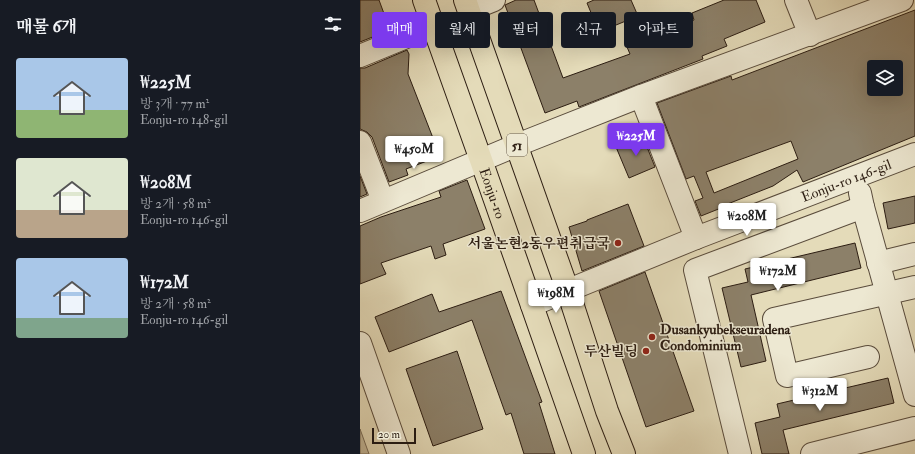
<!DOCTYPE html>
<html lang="ko">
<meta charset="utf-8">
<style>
body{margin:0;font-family:"IM FELL Double Pica","Noto Serif KR",serif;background:#20242c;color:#f1f3f6;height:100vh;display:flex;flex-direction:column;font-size:15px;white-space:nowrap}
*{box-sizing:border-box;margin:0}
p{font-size:13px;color:#9ea1a6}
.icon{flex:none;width:22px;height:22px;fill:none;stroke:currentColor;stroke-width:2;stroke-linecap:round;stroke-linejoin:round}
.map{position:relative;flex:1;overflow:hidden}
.panel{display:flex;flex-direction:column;background:#171b24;width:360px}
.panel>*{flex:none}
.banner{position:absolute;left:12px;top:12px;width:380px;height:36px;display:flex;gap:8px}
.tools{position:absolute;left:507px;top:60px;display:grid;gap:8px}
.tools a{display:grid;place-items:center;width:36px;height:36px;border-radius:4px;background:#171b24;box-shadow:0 4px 16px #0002;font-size:20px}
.scale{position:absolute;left:12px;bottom:10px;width:44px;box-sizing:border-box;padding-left:4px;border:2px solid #2c1d12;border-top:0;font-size:11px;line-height:14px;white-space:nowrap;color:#2c1d12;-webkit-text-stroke:3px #ede8d2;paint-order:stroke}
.price{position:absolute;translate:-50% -34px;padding:0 9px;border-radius:4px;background:#fff;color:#222;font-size:13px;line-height:26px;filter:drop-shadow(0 1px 2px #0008)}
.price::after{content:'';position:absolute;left:50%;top:24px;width:12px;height:9px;margin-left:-6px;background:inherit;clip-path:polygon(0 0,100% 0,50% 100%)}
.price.on{background:#7c3aed;color:#fff}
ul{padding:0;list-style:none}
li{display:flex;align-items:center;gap:12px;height:100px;padding:0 16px}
li span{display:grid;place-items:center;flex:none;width:112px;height:80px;border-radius:4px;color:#555}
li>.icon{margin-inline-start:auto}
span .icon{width:48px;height:48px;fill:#fffc;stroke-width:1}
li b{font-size:17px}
h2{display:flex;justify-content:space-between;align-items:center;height:48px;padding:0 16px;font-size:17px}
.tag{padding:0 14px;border-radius:4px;background:#171b24;box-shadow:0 4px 16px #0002;font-size:14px;line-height:36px}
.tag.on{background:#7c3aed;color:#fff}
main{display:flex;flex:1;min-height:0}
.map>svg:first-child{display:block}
.green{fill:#c5bb9d;stroke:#786c58}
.building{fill:#8c8069;stroke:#2c1d12;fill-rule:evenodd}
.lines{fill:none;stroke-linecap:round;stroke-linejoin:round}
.minor-casing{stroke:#5a4c3c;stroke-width:24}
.major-casing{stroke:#2c1d12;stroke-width:24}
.minor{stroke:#ede8d2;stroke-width:22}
.major{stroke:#e4dbb9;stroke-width:22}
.poi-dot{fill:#8f2418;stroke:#ede8d2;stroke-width:1.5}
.labels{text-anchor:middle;stroke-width:3;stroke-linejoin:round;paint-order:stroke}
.shield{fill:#ede8d2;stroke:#665a4c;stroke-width:1}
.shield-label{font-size:13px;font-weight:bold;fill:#2c1d12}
.street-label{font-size:14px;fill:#2c1d12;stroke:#ede8d2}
.poi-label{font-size:14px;font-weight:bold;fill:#2c1d12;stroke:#ede8d2;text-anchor:end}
</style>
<main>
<section class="panel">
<h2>매물 6개<svg class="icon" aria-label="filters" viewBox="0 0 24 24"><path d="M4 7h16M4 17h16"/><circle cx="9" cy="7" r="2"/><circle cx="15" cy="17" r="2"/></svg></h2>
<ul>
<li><span style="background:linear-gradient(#a9c7e8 65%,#8fb573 0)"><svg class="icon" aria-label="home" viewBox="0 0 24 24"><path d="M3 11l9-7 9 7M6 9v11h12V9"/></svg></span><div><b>₩225M</b><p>방 3개 · 77 m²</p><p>Eonju-ro 148-gil</p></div></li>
<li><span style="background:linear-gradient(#dfe7d0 65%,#b9a48a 0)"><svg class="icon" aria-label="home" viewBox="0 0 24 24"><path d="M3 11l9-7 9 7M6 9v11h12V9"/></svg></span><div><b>₩208M</b><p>방 2개 · 58 m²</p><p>Eonju-ro 146-gil</p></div></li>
<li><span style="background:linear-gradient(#a9c7e8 75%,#7fa58c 0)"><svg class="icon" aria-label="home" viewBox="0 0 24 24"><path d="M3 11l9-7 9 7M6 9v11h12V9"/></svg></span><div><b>₩172M</b><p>방 2개 · 58 m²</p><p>Eonju-ro 146-gil</p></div></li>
</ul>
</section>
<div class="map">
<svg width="555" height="454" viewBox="0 0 555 454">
<rect width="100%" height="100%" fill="#e4dbb9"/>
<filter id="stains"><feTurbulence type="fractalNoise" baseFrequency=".005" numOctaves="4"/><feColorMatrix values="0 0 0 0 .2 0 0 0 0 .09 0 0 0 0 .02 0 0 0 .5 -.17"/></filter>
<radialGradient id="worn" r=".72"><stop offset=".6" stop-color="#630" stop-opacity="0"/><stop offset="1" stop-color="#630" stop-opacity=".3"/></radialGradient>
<path class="green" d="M 0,429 L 9,454 L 0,454 Z"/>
<path class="building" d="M 0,0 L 19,0 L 30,30 L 0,42 Z
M 156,0 L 174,0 L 203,78 L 270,54 L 267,47 L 334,20 L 332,13 L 364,0 L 396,0 L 405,22 L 364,39 L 367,46 L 342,56 L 343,59 L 219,107 L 217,101 L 185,113 L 145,5 Z
M 234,0 L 271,0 L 278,16 L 239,32 L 227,3 Z
M 555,10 L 555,136 L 443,182 L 437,170 L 413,186 L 360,207 L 361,208 L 341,216 L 335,201 L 343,198 L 334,176 L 326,179 L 297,103 L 371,76 L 372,80 ZM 514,67 L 536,67 L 536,89 L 514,89 ZM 431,141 L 438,159 L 354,193 L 346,172 Z
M 47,50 L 49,54 L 48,74 L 80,156 L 46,169 L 48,175 L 29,182 L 12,137 L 7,132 L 0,129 L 0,68 L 5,68 Z
M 283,137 L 295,167 L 269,178 L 256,147 Z
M 0,176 L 7,194 L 0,197 Z
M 107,180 L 125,229 L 83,244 L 86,255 L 75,259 L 71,246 L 21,263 L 26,274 L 0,284 L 0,226 L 21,217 L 81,197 L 79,191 Z
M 555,196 L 555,223 L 528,229 L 523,203 Z
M 268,204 L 284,246 L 222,271 L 209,227 L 227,221 L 227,220 Z
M 495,243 L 501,268 L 391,295 L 406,361 L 381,367 L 362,288 L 388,282 L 385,269 Z
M 285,272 L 334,411 L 286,427 L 239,291 Z
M 141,291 L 182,402 L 179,403 L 195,454 L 164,454 L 151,413 L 146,415 L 112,320 L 29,352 L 15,317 L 72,294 L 79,312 Z
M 97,351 L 123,429 L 73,446 L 46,369 Z
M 528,378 L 534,403 L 423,430 L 429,454 L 402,454 L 395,423 L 420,417 L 417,404 Z"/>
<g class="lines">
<defs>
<g id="minor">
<path d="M 436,0 L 450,35"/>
<path d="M 109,10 L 134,0"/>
<path d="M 0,56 L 73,26"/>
<path d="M 281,96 L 336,238"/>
<path d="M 0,142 L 23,201"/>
<path d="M 500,193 L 503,207 L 555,395"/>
<path d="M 0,211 L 157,145 L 281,96 L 542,0"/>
<path d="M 518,263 L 555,254"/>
<path id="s1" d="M 172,305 L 336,238 L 555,154"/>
<path d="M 0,343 L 39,454"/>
<path d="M 508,357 L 427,376 L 414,319 L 555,287"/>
<path d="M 380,454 L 335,270 L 503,207"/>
<path d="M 452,454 L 555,428"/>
</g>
<g id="major">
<path id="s2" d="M 64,0 L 121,160 L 224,454"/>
<path d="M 105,0 L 208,291 L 247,411 L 264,454"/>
</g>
</defs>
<use href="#minor" class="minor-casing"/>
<use href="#major" class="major-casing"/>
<use href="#minor" class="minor"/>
<use href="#major" class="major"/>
</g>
<g class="poi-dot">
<circle cx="258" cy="243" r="4"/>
<circle cx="292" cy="337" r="4"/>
<circle cx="286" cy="351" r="4"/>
</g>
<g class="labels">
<rect class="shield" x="147" y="134" width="20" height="22" rx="3"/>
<g class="shield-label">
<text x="157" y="150">51</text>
</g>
<g class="street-label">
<text dy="5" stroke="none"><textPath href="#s1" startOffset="338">Eonju-ro 146-gil</textPath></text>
<text dy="5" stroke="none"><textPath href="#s2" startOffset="205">Eonju-ro</textPath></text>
</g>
<g class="poi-label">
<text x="250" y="248">서울논현2동우편취급국</text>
<text x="300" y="334" text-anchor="start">Dusankyubekseuradena<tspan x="300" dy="16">Condominium</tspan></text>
<text x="278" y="356">두산빌딩</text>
</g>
</g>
<rect width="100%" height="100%" filter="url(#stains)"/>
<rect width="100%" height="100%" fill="url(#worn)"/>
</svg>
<div class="tools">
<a><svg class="icon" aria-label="layers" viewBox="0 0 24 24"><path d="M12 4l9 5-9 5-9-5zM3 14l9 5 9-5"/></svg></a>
</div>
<div class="scale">20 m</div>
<b class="price on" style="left:276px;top:157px">₩225M</b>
<b class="price" style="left:54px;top:170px">₩450M</b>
<b class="price" style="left:387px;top:237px">₩208M</b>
<b class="price" style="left:418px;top:292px">₩172M</b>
<b class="price" style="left:196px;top:314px">₩198M</b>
<b class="price" style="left:460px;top:412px">₩312M</b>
<div class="banner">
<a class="tag on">매매</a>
<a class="tag">월세</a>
<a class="tag">필터</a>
<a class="tag">신규</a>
<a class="tag">아파트</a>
</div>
</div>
</main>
